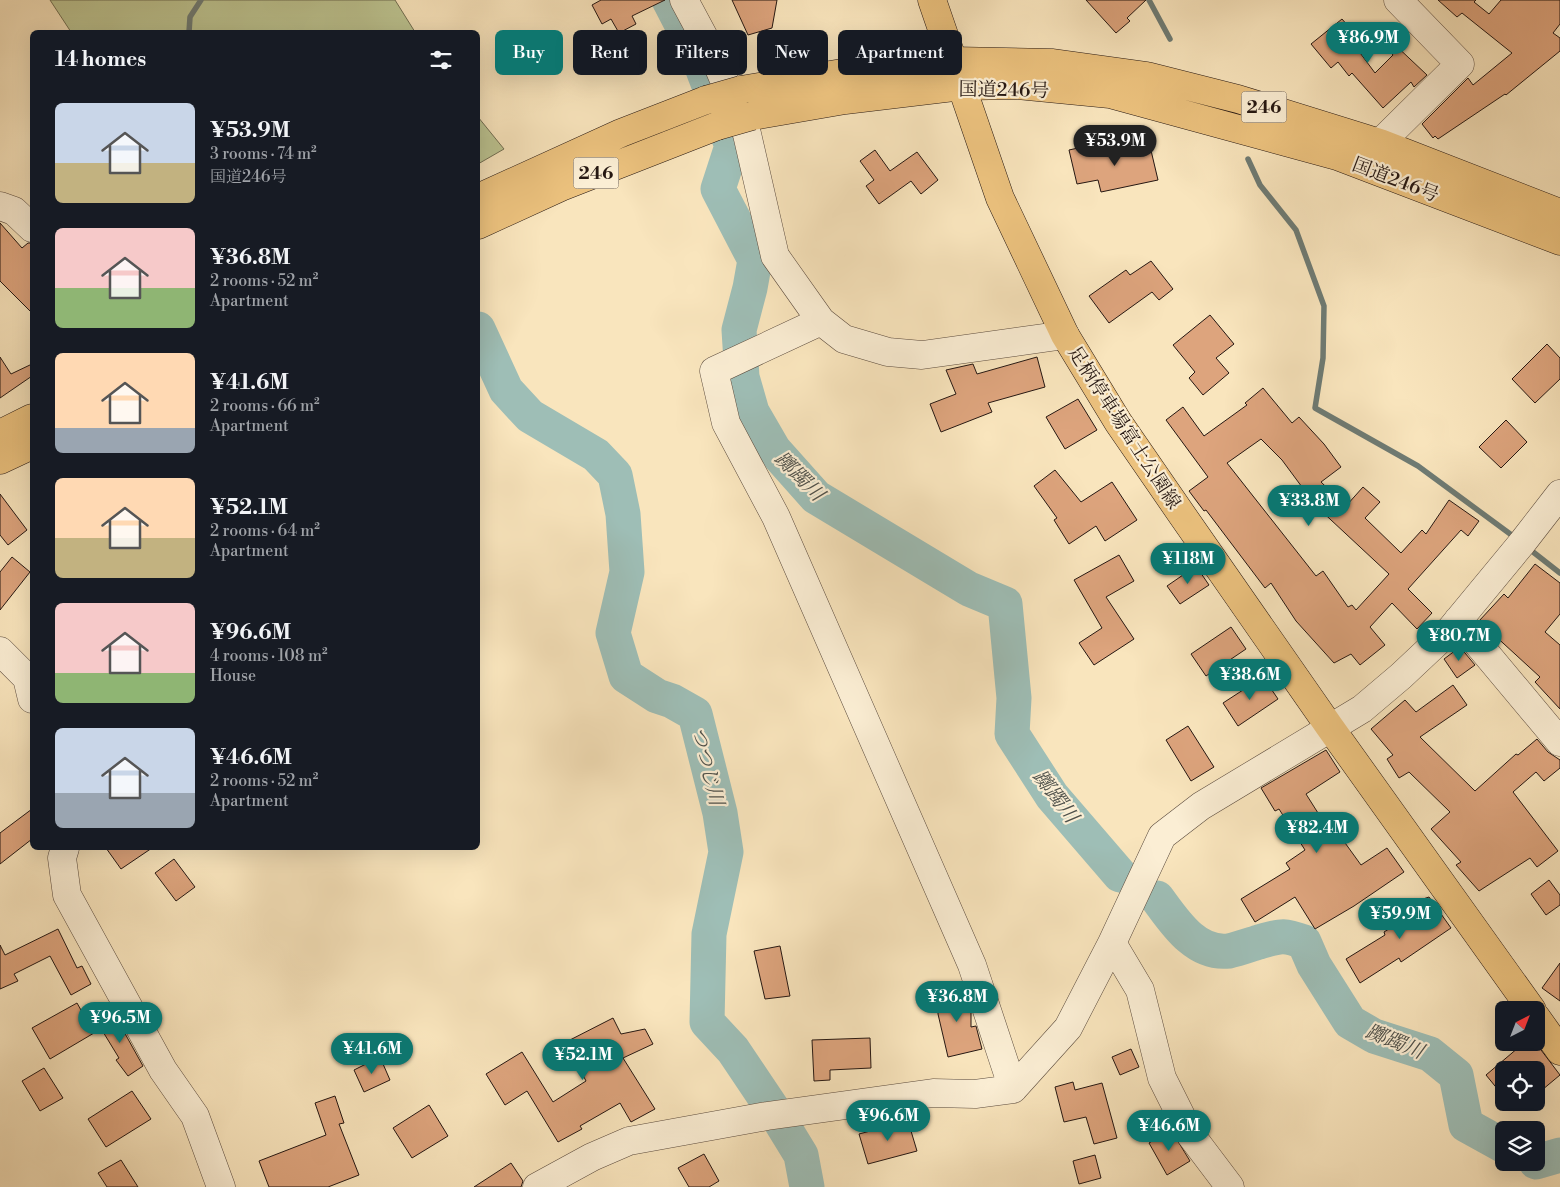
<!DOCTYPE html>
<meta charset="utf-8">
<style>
body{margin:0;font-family:"Libre Bodoni","Noto Serif JP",serif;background:#20242c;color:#f1f3f6;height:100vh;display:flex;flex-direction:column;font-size:19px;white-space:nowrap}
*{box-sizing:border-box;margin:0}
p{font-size:16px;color:#9ea1a6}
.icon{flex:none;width:28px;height:28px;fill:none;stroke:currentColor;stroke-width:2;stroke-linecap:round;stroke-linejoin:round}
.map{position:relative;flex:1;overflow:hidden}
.side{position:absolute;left:30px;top:30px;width:450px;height:820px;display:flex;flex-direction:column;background:#171b24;border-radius:8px;box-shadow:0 5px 20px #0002}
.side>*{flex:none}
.banner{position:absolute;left:495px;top:30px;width:475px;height:45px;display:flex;gap:10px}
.needle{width:32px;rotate:42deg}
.tools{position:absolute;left:1495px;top:1001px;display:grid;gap:10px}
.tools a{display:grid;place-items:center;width:50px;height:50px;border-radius:8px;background:#171b24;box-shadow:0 5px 20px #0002;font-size:25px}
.price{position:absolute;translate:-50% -42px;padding:0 11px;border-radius:18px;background:#0f766e;color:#fff;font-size:16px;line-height:32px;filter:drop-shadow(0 1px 2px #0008)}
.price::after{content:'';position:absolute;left:50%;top:30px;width:15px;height:11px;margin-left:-8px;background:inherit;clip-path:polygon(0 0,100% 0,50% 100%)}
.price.selected{background:#222;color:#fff}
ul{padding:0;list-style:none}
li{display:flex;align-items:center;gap:15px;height:125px;padding:0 25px}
li span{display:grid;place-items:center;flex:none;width:140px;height:100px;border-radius:8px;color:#555}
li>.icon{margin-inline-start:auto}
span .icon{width:60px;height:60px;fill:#fffc;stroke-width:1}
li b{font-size:21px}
h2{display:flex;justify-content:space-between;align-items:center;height:60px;padding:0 25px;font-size:21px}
.pill{padding:0 18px;border-radius:8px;background:#171b24;box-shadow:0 5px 20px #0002;font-size:18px;line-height:45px}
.pill.selected{background:#0f766e;color:#fff}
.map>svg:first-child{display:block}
.green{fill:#bdc592;stroke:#716e52}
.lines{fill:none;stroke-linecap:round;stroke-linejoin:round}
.stream{stroke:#6e7b74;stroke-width:5.5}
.river{stroke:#9ebeb6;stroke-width:35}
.building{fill:#dda47d;stroke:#251712;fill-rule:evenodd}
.minor-casing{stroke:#5a4a3d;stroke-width:29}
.major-casing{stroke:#251712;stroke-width:29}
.highway-casing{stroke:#251712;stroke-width:29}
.minor{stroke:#fbeed4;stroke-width:28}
.major{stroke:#ecc27e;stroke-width:28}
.highway{stroke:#ecc27e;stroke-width:28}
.highway-bridge-casing{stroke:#251712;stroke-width:29;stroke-linecap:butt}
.highway-bridge{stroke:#ecc27e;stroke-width:28}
.labels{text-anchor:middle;stroke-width:4.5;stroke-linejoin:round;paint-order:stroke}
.shield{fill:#fbeed4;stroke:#65584c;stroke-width:1}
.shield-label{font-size:18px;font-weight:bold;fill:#251712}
.street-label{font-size:19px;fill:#251712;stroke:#fbeed4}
.water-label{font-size:20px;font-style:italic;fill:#4f514b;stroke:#fbeed4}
</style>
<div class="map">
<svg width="1560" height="1187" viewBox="0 0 1560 1187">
<rect width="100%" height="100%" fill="#f9e5bd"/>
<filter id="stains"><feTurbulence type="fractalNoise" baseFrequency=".004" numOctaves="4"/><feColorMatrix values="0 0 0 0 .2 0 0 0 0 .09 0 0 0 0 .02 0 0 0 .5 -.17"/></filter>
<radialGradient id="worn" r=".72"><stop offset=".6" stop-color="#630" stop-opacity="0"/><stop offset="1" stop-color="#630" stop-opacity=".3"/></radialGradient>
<path class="green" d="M 50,0 L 395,0 L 415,32 L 71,32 Z
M 478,117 L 504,149 L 478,164 Z"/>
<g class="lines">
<path class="stream" d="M 1149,0 L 1170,39
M 189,32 L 190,17 L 201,0
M 1248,159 L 1260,185 L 1296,230 L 1324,306 L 1323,358 L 1315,408 L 1418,466 L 1517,539
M 1528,548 L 1560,573"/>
<path class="river" d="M 669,0 L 697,54 L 732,146 L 718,189 L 755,260 L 750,288 L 739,330 L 742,377 L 752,412 L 774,450 L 816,497 L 969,589 L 1005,604 L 1014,698 L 1012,734 L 1052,796 L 1120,875
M 478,329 L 506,390 L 530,416 L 596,455 L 615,475 L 623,514 L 627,572 L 613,633 L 626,676 L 657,696 L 672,701 L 695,714 L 720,813 L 726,852 L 709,934 L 707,1022 L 733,1050 L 776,1114 L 801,1155 L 807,1187
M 1157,898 C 1174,921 1195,955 1229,951 C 1239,949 1249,945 1259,942 C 1281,936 1282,934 1304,942 L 1314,965 L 1350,1022 L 1374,1036 L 1430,1054 L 1456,1075 L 1466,1125 L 1504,1146
M 1536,1162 L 1560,1155"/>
</g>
<path class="building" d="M 601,0 L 665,0 L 632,16 L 636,24 L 619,33 L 611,19 L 602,24 L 592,5 Z
M 732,0 L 777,0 L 772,28 L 748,35 Z
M 1086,0 L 1146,0 L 1127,18 L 1130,21 L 1116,33 Z
M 1438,0 L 1476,0 L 1474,2 L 1489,14 L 1501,0 L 1560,0 L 1560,24 L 1553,33 L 1560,38 L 1560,51 L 1506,95 L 1505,94 L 1438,139 L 1435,136 L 1433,138 L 1422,124 L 1468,78 L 1473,85 L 1512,53 L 1462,13 L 1457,17 Z
M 1342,19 L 1361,41 L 1355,46 L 1375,73 L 1393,55 L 1387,47 L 1392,42 L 1427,75 L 1414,87 L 1411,82 L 1383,108 L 1352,73 L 1349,76 L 1338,62 L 1331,68 L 1311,44 Z
M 1149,142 L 1158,180 L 1101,192 L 1098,180 L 1077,184 L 1069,150 L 1087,146 L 1090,156 Z
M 875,150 L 890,171 L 917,152 L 938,180 L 921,194 L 911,181 L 879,204 L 866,186 L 874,180 L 860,161 Z
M 0,223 L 22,248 L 28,243 L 32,243 L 32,313 L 0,281 Z
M 1151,261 L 1173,289 L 1159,300 L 1152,292 L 1109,323 L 1089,296 L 1126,270 L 1130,275 Z
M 1210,315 L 1234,344 L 1216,358 L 1229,373 L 1203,395 L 1189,378 L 1195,372 L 1173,345 Z
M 1547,344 L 1560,358 L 1560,379 L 1535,403 L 1512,379 Z
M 0,357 L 11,374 L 32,364 L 32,376 L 0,398 Z
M 1037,357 L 1045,387 L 988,403 L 992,412 L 941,432 L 930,404 L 956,394 L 946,370 L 973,364 L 977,374 Z
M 1263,388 L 1292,423 L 1299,417 L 1324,444 L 1341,467 L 1321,482 L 1346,506 L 1363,487 L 1380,502 L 1365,518 L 1401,553 L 1422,530 L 1426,534 L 1449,500 L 1479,521 L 1468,536 L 1461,530 L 1408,589 L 1432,613 L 1417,629 L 1392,603 L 1370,627 L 1385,645 L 1360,665 L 1351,654 L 1334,663 L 1296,621 L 1271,583 L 1265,588 L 1206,510 L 1204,511 L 1189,491 L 1208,477 L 1166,420 L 1183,407 L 1204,436 L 1247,405 L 1245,403 ZM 1261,439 L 1282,460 L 1316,506 L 1389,574 L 1356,610 L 1352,605 L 1348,607 L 1323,571 L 1316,576 L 1227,463 Z
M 1078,399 L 1097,430 L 1065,449 L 1046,417 Z
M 1506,420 L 1527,442 L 1501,468 L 1479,447 Z
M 1055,470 L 1081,502 L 1112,482 L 1137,520 L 1105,541 L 1096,526 L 1069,544 L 1054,520 L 1057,518 L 1034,486 Z
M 0,494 L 27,530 L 8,545 L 0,535 Z
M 1119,555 L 1134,581 L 1106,597 L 1134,639 L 1094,665 L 1079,643 L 1102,628 L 1074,580 Z
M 12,557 L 30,572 L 0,610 L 0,572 Z
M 1535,564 L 1560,583 L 1560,614 L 1545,632 L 1560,645 L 1560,709 L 1535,682 L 1540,677 L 1479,621 L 1504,594 L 1508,598 Z
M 1196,566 L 1209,585 L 1180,604 L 1167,586 Z
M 1231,627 L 1246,649 L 1206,676 L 1191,654 Z
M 1460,647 L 1475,665 L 1457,678 L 1444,659 Z
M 1263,677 L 1278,699 L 1238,726 L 1223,703 Z
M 1453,685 L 1467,705 L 1420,737 L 1475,791 L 1516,754 L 1518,755 L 1537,739 L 1548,752 L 1560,760 L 1560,768 L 1544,781 L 1536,772 L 1513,792 L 1558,851 L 1537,867 L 1530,858 L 1479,891 L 1456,865 L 1461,862 L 1431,829 L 1450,812 L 1409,772 L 1399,778 L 1387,759 L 1393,755 L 1371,729 L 1405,700 L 1416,712 Z
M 1188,726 L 1214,767 L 1191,781 L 1166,740 Z
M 1326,750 L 1340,772 L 1306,794 L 1330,832 L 1335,829 L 1361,865 L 1387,848 L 1404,872 L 1354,906 L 1315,929 L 1295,897 L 1255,922 L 1241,899 L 1290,869 L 1286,863 L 1305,850 L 1279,809 L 1275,811 L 1261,788 Z
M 32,809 L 32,839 L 0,864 L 0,833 Z
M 106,848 L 152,848 L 121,869 Z
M 174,859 L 195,887 L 176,901 L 155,873 Z
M 1549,880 L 1560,895 L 1560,905 L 1546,915 L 1531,894 Z
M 1429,897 L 1451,928 L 1401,962 L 1399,958 L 1360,983 L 1346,959 L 1385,935 L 1384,932 L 1416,912 L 1414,902 Z
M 58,929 L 77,968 L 82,966 L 91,984 L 71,995 L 50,956 L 14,974 L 18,981 L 0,989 L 0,945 L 5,955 Z
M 780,946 L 790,996 L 765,999 L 754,951 Z
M 1560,963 L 1560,1001 L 1542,988 Z
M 938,989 L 964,989 L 971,1013 L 971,1027 L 976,1026 L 982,1049 L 948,1057 L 938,1014 Z
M 77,1003 L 94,1033 L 50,1059 L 32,1028 Z
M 113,1012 L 143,1066 L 128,1076 L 116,1060 L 119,1058 L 97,1022 Z
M 613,1018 L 621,1034 L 645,1029 L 653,1044 L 623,1058 L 655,1109 L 631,1122 L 620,1103 L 580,1126 L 582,1129 L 558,1142 L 527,1091 L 505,1105 L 486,1074 L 522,1052 L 553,1102 L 586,1081 L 566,1042 Z
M 870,1038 L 871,1068 L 830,1070 L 830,1080 L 814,1081 L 812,1040 Z
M 1525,1042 L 1535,1042 L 1560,1075 L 1536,1095 L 1536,1070 L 1504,1070 L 1504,1097 L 1486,1075 Z
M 1131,1049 L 1139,1067 L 1120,1075 L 1112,1057 Z
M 380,1057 L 390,1080 L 364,1092 L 354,1070 Z
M 44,1068 L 63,1098 L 40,1111 L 22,1081 Z
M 1073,1082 L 1075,1090 L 1102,1083 L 1117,1138 L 1094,1144 L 1086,1117 L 1064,1122 L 1055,1087 Z
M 132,1091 L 151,1119 L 106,1147 L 88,1119 Z
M 335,1096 L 344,1123 L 339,1124 L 359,1175 L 328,1187 L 269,1187 L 259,1161 L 326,1135 L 315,1103 Z
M 429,1105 L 448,1136 L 412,1158 L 393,1128 Z
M 908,1121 L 917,1151 L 868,1164 L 859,1134 Z
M 1171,1130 L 1190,1161 L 1167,1175 L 1149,1143 Z
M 704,1154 L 719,1181 L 709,1187 L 689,1187 L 678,1168 Z
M 1095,1155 L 1101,1178 L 1079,1184 L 1073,1161 Z
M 121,1160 L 138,1187 L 107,1187 L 98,1173 Z
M 511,1163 L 523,1181 L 521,1187 L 474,1187 Z"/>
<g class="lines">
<defs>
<path id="minor" d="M 684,0 L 713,54 L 747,134 L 775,256 L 821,321 L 844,339 L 888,352 L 922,355 L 1065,335
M 1380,143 L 1460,64 L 1398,0
M 0,206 L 14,211 L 32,228
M 821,321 L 714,371 L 726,423 L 776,517 L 972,965 L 1013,1089
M 1458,620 L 1560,742
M 0,651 L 27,678 L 32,699
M 65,848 L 62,858 L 67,895 L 163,1070 L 195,1116 L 221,1187
M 1112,943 L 1140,990 L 1162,1078 L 1190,1134 L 1230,1187
M 537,1187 L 592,1157 L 629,1141 L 767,1116 L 933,1093 L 975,1094 L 1013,1089 L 1068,1028 L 1112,943 L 1162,836 L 1201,806 L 1362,709 L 1401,676 L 1451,629 L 1522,543 L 1560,494"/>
<path id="major" d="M 932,0 L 1000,198 L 1065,335 L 1118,422 L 1180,512 L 1329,726 L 1532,1010
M 1536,1017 L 1560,1051"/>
<path id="highway" d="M 741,90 L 854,71 L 954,61 L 1053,63 L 1147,76 L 1238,99 L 1380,143 L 1560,213
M 752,116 L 845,100 L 962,86 L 1017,85 L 1110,94 L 1337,156 L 1560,241
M 478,198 L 621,133 L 706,100
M 478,225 L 561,187 L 717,126
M 0,434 L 32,418
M 0,460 L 32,445"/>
</defs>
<use href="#minor" class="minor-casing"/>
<use href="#major" class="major-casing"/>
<use href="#highway" class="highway-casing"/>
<use href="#minor" class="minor"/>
<use href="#major" class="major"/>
<use href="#highway" class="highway"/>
<defs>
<path id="highway-bridge" d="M 706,100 L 741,90
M 717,126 L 752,116"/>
</defs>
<use href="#highway-bridge" class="highway-bridge-casing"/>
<use href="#highway-bridge" class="highway-bridge"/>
</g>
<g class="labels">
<g class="shield">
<rect x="1241.5" y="91.5" width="45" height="31" rx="4"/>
<rect x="573.5" y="157.5" width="45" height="31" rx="4"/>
</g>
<g class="shield-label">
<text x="1264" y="113">246</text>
<text x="596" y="179">246</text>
</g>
<g class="street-label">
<text transform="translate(1004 89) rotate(1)" y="7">国道246号</text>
<text transform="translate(1396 179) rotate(21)" y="7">国道246号</text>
<text transform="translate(1125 427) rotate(57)" y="7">足柄停車場富士公園線</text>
</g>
<g class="water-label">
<text transform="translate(800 476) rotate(45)" y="7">躑躅川</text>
<text transform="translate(708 766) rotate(76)" y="7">つつじ川</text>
<text transform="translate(1056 796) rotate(53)" y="7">躑躅川</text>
<text transform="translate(1395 1041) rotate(22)" y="7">躑躅川</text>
</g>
</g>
<rect width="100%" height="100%" filter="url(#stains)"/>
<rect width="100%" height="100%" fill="url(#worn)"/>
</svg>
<div class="tools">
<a><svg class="needle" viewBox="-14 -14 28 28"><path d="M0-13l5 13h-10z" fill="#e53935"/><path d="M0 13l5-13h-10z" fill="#9ea1a6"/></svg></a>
<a><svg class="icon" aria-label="locate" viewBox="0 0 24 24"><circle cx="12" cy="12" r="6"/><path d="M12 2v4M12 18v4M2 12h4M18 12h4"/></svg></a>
<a><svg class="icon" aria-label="layers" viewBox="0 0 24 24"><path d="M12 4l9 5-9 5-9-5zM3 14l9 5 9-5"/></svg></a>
</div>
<b class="price" style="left:1368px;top:64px">¥86.9M</b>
<b class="price selected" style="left:1115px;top:167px">¥53.9M</b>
<b class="price" style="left:1309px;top:527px">¥33.8M</b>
<b class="price" style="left:1188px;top:585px">¥118M</b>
<b class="price" style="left:1459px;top:662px">¥80.7M</b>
<b class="price" style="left:1250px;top:701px">¥38.6M</b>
<b class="price" style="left:1317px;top:854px">¥82.4M</b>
<b class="price" style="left:1400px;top:940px">¥59.9M</b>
<b class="price" style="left:957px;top:1023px">¥36.8M</b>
<b class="price" style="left:120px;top:1044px">¥96.5M</b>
<b class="price" style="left:372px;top:1075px">¥41.6M</b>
<b class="price" style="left:583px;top:1081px">¥52.1M</b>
<b class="price" style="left:888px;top:1142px">¥96.6M</b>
<b class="price" style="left:1169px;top:1152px">¥46.6M</b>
<div class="banner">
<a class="pill selected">Buy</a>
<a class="pill">Rent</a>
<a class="pill">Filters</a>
<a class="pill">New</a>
<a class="pill">Apartment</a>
</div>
<section class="side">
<h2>14 homes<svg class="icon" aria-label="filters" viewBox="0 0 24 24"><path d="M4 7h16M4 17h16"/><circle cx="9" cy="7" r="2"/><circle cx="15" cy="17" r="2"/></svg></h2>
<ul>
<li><span style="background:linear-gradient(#c9d6e8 60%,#c2b280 0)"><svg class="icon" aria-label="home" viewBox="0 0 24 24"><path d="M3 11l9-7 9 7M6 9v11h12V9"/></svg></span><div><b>¥53.9M</b><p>3 rooms · 74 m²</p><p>国道246号</p></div></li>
<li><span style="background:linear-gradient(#f6c9c9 60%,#8fb573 0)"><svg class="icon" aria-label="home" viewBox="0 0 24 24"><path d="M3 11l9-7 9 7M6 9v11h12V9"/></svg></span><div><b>¥36.8M</b><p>2 rooms · 52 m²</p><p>Apartment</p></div></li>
<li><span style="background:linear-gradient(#ffd9b3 75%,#9aa5b1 0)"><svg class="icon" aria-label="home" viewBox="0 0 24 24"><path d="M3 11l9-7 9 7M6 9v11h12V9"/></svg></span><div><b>¥41.6M</b><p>2 rooms · 66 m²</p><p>Apartment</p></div></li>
<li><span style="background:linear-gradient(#ffd9b3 60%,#c2b280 0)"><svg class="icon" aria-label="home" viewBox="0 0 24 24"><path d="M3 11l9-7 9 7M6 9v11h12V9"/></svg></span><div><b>¥52.1M</b><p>2 rooms · 64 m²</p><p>Apartment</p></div></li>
<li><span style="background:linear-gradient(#f6c9c9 70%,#8fb573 0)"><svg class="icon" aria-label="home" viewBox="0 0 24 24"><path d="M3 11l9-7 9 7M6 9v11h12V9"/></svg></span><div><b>¥96.6M</b><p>4 rooms · 108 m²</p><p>House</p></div></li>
<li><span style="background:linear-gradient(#c9d6e8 65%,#9aa5b1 0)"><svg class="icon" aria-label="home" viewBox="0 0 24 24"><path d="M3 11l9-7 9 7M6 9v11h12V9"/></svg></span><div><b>¥46.6M</b><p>2 rooms · 52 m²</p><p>Apartment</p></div></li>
</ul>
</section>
</div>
